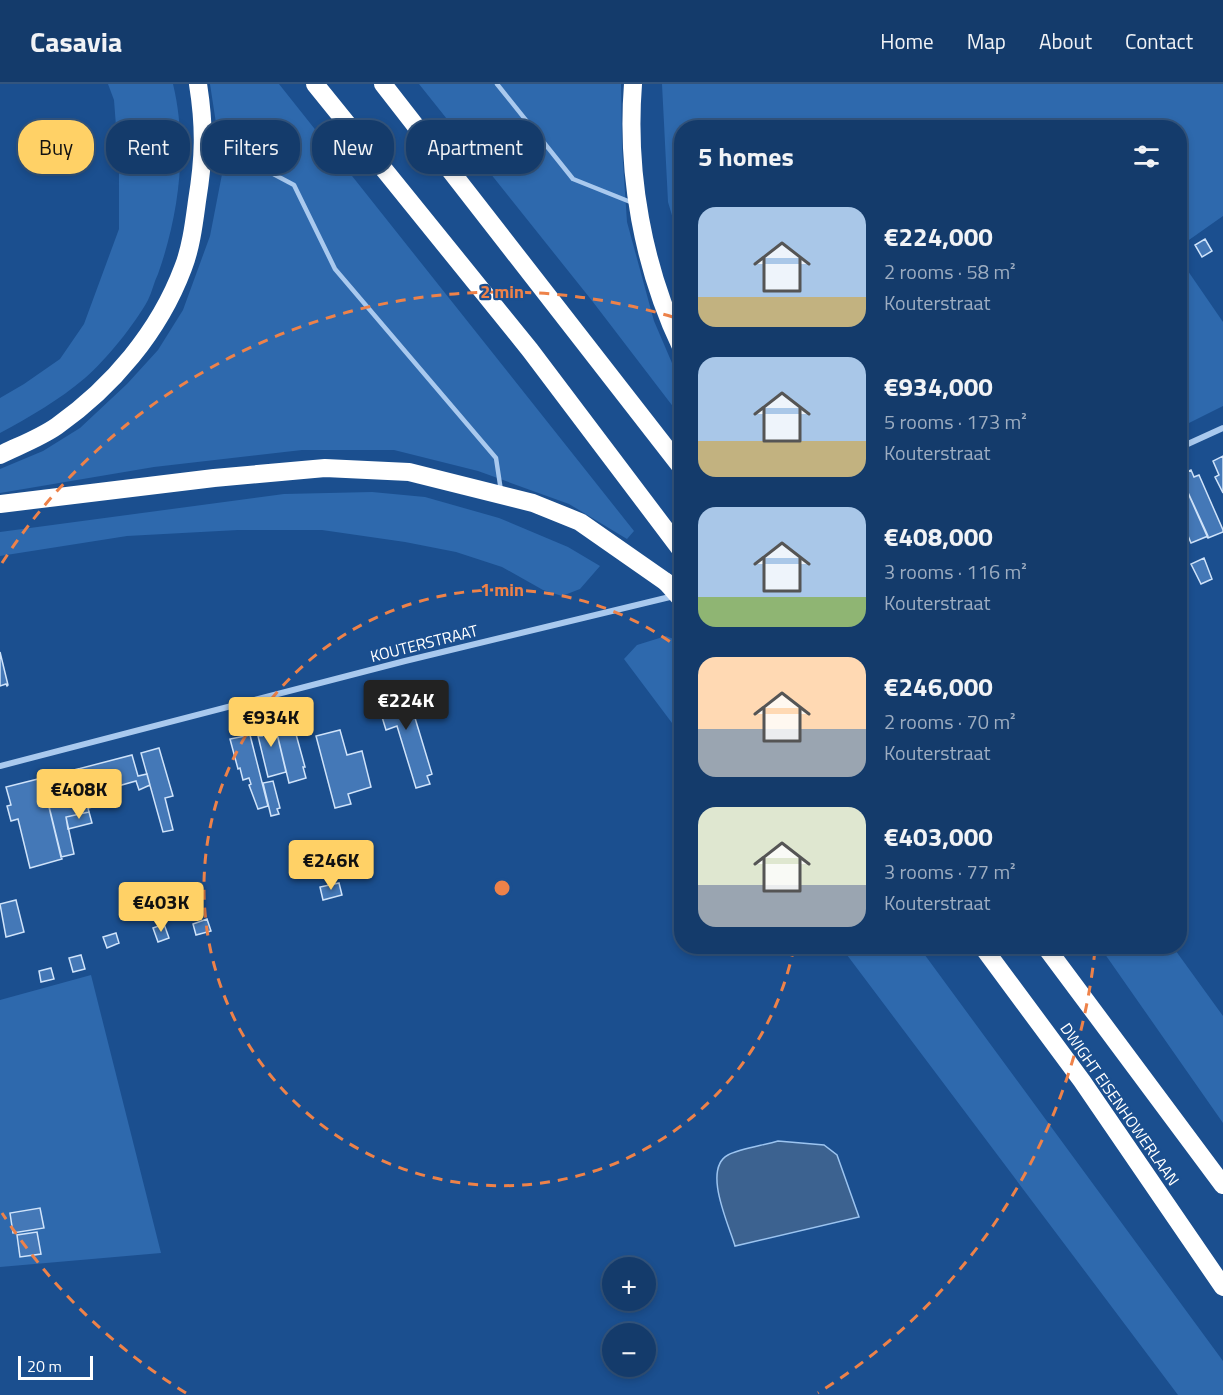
<!DOCTYPE html>
<meta charset="utf-8">
<style>
body{margin:0;font-family:"Titillium Web",sans-serif;background:#214673;color:#f1f3f6;height:100vh;display:flex;flex-direction:column;font-size:22px;white-space:nowrap}
*{box-sizing:border-box;margin:0}
p{font-size:20px;color:#9dadc1}
.icon{flex:none;width:33px;height:33px;fill:none;stroke:currentColor;stroke-width:2;stroke-linecap:round;stroke-linejoin:round}
.map{position:relative;flex:1;overflow:hidden}
.panel{position:absolute;left:674px;top:36px;width:513px;height:834px;display:flex;flex-direction:column;background:#143b6b;border-radius:24px;box-shadow:0 3px 9px #0003,0 0 0 2px #33557e}
.panel>*{flex:none}
.guide{position:absolute;left:18px;top:36px;width:566px;height:54px;display:flex;gap:12px}
.tools{position:absolute;left:602px;top:1173px;display:grid;gap:12px}
.tools a{display:grid;place-items:center;width:54px;height:54px;border-radius:50%;background:#143b6b;box-shadow:0 3px 9px #0003,0 0 0 2px #33557e;font-size:30px}
.scale{position:absolute;left:18px;bottom:15px;width:75px;box-sizing:border-box;padding-left:6px;border:3px solid #fff;border-top:0;font-size:16px;line-height:21px;white-space:nowrap;color:#fff;-webkit-text-stroke:4px #1b4f8f;paint-order:stroke}
.price{position:absolute;translate:-50% -51px;padding:0 14px;border-radius:6px;background:#ffd166;color:#111;font-size:20px;line-height:39px;filter:drop-shadow(0 2px 3px #0008)}
.price::after{content:'';position:absolute;left:50%;top:36px;width:18px;height:14px;margin-left:-9px;background:inherit;clip-path:polygon(0 0,100% 0,50% 100%)}
.price.active{background:#222;color:#fff}
ul{padding:0;list-style:none}
li{display:flex;align-items:center;gap:18px;height:150px;padding:0 24px}
li span{display:grid;place-items:center;flex:none;width:168px;height:120px;border-radius:18px;color:#555}
li>.icon{margin-inline-start:auto}
span .icon{width:72px;height:72px;fill:#fffc;stroke-width:1}
li b{font-size:26px}
h2{display:flex;justify-content:space-between;align-items:center;height:72px;padding:0 24px;font-size:26px}
.tag{padding:0 21px;border-radius:24px;background:#143b6b;box-shadow:0 3px 9px #0003,0 0 0 2px #33557e;font-size:21px;line-height:54px}
.tag.active{background:#ffd166;color:#111}
header{display:flex;align-items:center;gap:36px;box-sizing:border-box;height:84px;padding:0 30px;background:#143b6b;border-bottom:2px solid #33557e}
header strong{font-size:28px}
nav{display:flex;gap:33px;margin-inline-start:auto;font-size:21px}
.map>svg:first-child{display:block}
.green{fill:#2e69ad}
.water{fill:#3c6290;stroke:#9cc4f0;stroke-width:1.5}
.building{fill:#4478b7;stroke:#cfe3fa;stroke-width:1.5}
.lines{fill:none;stroke-linecap:round;stroke-linejoin:round}
.service{stroke:#a9c9ee;stroke-width:4.5}
.minor{stroke:#a9c9ee;stroke-width:6}
.motorway{stroke:#fff;stroke-width:18}
.motorway-bridge{stroke:#fff;stroke-width:18}
.ring{fill:none;stroke:#ee8249;stroke-width:3;stroke-dasharray:10 8}
.labels{text-anchor:middle;stroke-width:4.5;stroke-linejoin:round;paint-order:stroke}
.street-label{font-size:16px;fill:#fff;stroke:#1b4f8f}
.centre{fill:#ee8249;stroke:#1b4f8f;stroke-width:3}
.ring-label{font-size:18px;text-anchor:middle;font-weight:bold;fill:#ee8249;stroke:#1b4f8f;stroke-width:4.5;stroke-linejoin:round;paint-order:stroke}
</style>
<header>
<strong>Casavia</strong>
<nav><a>Home</a><a>Map</a><a>About</a><a>Contact</a></nav>
</header>
<div class="map">
<svg width="1223" height="1311" viewBox="0 0 1223 1311">
<rect width="100%" height="100%" fill="#1b4f8f"/>
<path class="green" d="M 108,0 L 173,0 C 188,62 179,131 158,190 C 154,198 152,208 148,216 C 135,240 106,276 85,294 C 59,316 30,333 0,349 L 0,314 L 24,300 L 60,275 L 84,240 L 119,145 L 119,82 L 114,16 Z
M 210,0 L 279,0 L 634,447 L 627,455 L 569,420 L 478,387 L 394,366 L 302,366 L 154,383 L 0,409 L 0,385 L 43,367 L 80,344 L 127,300 L 158,266 L 183,226 L 210,152 L 223,85 Z
M 419,0 L 621,0 L 622,64 L 627,138 L 654,237 L 681,300 L 681,333 L 593,218 Z
M 662,0 L 1223,0 L 1223,132 L 1179,163 L 1179,44 L 681,44 L 681,162 L 668,118 Z
M 1179,174 L 1223,238 L 1223,322 L 1179,344 Z
M 372,408 L 425,413 L 499,434 L 568,463 L 600,482 L 580,505 L 562,512 L 543,506 L 502,483 L 456,468 L 405,458 L 322,446 L 238,446 L 127,452 L 0,472 L 0,448 L 284,410 Z
M 666,552 L 681,558 L 681,651 L 624,575 L 637,561 Z
M 841,863 L 919,863 L 1223,1277 L 1223,1311 L 1178,1311 Z
M 1100,863 L 1173,863 L 1223,932 L 1223,1039 Z
M 91,891 L 161,1169 L 0,1183 L 0,916 Z"/>
<path class="water" d="M 778,1057 L 824,1061 L 837,1071 L 859,1133 L 735,1162 C 729,1141 702,1085 728,1071 C 739,1065 765,1061 778,1057 Z"/>
<path class="building" d="M 1205,155 L 1212,167 L 1202,173 L 1195,161 Z
M 1223,372 L 1223,409 L 1215,393 L 1219,391 L 1213,377 Z
M 1191,386 L 1194,393 L 1199,391 L 1223,446 L 1223,448 L 1208,454 L 1180,391 Z
M 1180,391 L 1208,452 L 1191,459 L 1179,430 Z
M 1204,474 L 1212,495 L 1201,500 L 1191,480 Z
M 0,568 L 8,601 L 7,602 L 6,600 L 0,602 Z
M 405,601 L 432,690 L 427,692 L 430,700 L 416,704 L 397,642 L 386,646 L 375,610 Z
M 286,629 L 290,644 L 294,643 L 305,683 L 303,683 L 306,694 L 289,699 L 273,633 Z
M 273,633 L 286,688 L 268,693 L 258,652 L 262,652 L 258,637 Z
M 340,646 L 347,671 L 362,667 L 371,703 L 348,710 L 351,720 L 335,724 L 316,652 Z
M 250,651 L 268,722 L 258,725 L 249,701 L 251,700 L 249,694 L 243,696 L 240,684 L 238,685 L 230,655 Z
M 159,664 L 173,712 L 165,714 L 173,746 L 163,748 L 141,669 Z
M 132,671 L 138,692 L 147,690 L 150,701 L 139,706 L 136,697 L 97,708 L 101,721 L 88,724 L 78,685 Z
M 78,685 L 89,728 L 66,733 L 74,770 L 61,773 L 42,694 Z
M 42,694 L 62,775 L 30,784 L 18,735 L 11,737 L 7,722 L 11,721 L 6,703 Z
M 273,697 L 280,724 L 277,725 L 279,730 L 271,732 L 263,699 Z
M 89,728 L 92,739 L 68,745 L 66,733 Z
M 339,799 L 342,811 L 323,816 L 320,803 Z
M 16,816 L 24,848 L 6,853 L 0,820 Z
M 207,835 L 211,847 L 196,851 L 193,840 Z
M 164,840 L 169,854 L 158,858 L 153,844 Z
M 116,849 L 119,859 L 107,864 L 103,853 Z
M 81,871 L 85,885 L 73,888 L 69,874 Z
M 51,884 L 54,895 L 41,898 L 39,887 Z
M 40,1124 L 44,1144 L 13,1149 L 10,1129 Z
M 37,1148 L 41,1170 L 20,1173 L 17,1151 Z"/>
<g class="lines">
<path class="service" d="M 497,0 L 573,95 L 633,119
M 209,56 L 294,101 L 335,185 L 496,374 L 501,407"/>
<path class="minor" d="M 1179,364 L 1223,344
M 0,682 L 405,577 L 674,512"/>
<path class="motorway" d="M 315,0 L 530,266 L 681,466
M 383,0 L 681,383
M 633,0 C 626,89 643,183 681,263
M 0,371 C 18,362 40,354 57,342 C 112,303 159,248 183,184 C 191,164 194,139 197,117 C 204,74 205,44 198,0
M 0,420 L 214,394 L 325,384 L 409,388 L 533,419 L 580,438 L 666,498
M 982,862 L 1082,997 L 1223,1203
M 1045,862 L 1223,1101"/>
<path class="motorway-bridge" d="M 666,498 L 681,515"/>
</g>
<g class="ring">
<path d="M794 863A298 298 0 1 1 679 564"/>
<path d="M1095 866A596 596 0 0 1 818 1309M186 1309A596 596 0 0 1 2 1129M2 479A596 596 0 0 1 676 234"/>
</g>
<g class="labels">
<g class="street-label">
<text transform="translate(424 559) rotate(-14)" y="6">KOUTERSTRAAT</text>
<text transform="translate(1120 1020) rotate(55)" y="6">DWIGHT EISENHOWERLAAN</text>
</g>
</g>
<circle cx="502" cy="804" r="9" class="centre"/>
<g class="ring-label">
<text x="502" y="214">2 min</text>
<text x="502" y="512">1 min</text>
</g>
</svg>
<div class="tools">
<a>+</a>
<a>−</a>
</div>
<div class="scale">20 m</div>
<b class="price active" style="left:406px;top:647px">€224K</b>
<b class="price" style="left:271px;top:664px">€934K</b>
<b class="price" style="left:79px;top:736px">€408K</b>
<b class="price" style="left:331px;top:807px">€246K</b>
<b class="price" style="left:161px;top:849px">€403K</b>
<div class="guide">
<a class="tag active">Buy</a>
<a class="tag">Rent</a>
<a class="tag">Filters</a>
<a class="tag">New</a>
<a class="tag">Apartment</a>
</div>
<section class="panel">
<h2>5 homes<svg class="icon" aria-label="filters" viewBox="0 0 24 24"><path d="M4 7h16M4 17h16"/><circle cx="9" cy="7" r="2"/><circle cx="15" cy="17" r="2"/></svg></h2>
<ul>
<li><span style="background:linear-gradient(#a9c7e8 75%,#c2b280 0)"><svg class="icon" aria-label="home" viewBox="0 0 24 24"><path d="M3 11l9-7 9 7M6 9v11h12V9"/></svg></span><div><b>€224,000</b><p>2 rooms · 58 m²</p><p>Kouterstraat</p></div></li>
<li><span style="background:linear-gradient(#a9c7e8 70%,#c2b280 0)"><svg class="icon" aria-label="home" viewBox="0 0 24 24"><path d="M3 11l9-7 9 7M6 9v11h12V9"/></svg></span><div><b>€934,000</b><p>5 rooms · 173 m²</p><p>Kouterstraat</p></div></li>
<li><span style="background:linear-gradient(#a9c7e8 75%,#8fb573 0)"><svg class="icon" aria-label="home" viewBox="0 0 24 24"><path d="M3 11l9-7 9 7M6 9v11h12V9"/></svg></span><div><b>€408,000</b><p>3 rooms · 116 m²</p><p>Kouterstraat</p></div></li>
<li><span style="background:linear-gradient(#ffd9b3 60%,#9aa5b1 0)"><svg class="icon" aria-label="home" viewBox="0 0 24 24"><path d="M3 11l9-7 9 7M6 9v11h12V9"/></svg></span><div><b>€246,000</b><p>2 rooms · 70 m²</p><p>Kouterstraat</p></div></li>
<li><span style="background:linear-gradient(#dfe7d0 65%,#9aa5b1 0)"><svg class="icon" aria-label="home" viewBox="0 0 24 24"><path d="M3 11l9-7 9 7M6 9v11h12V9"/></svg></span><div><b>€403,000</b><p>3 rooms · 77 m²</p><p>Kouterstraat</p></div></li>
</ul>
</section>
</div>
